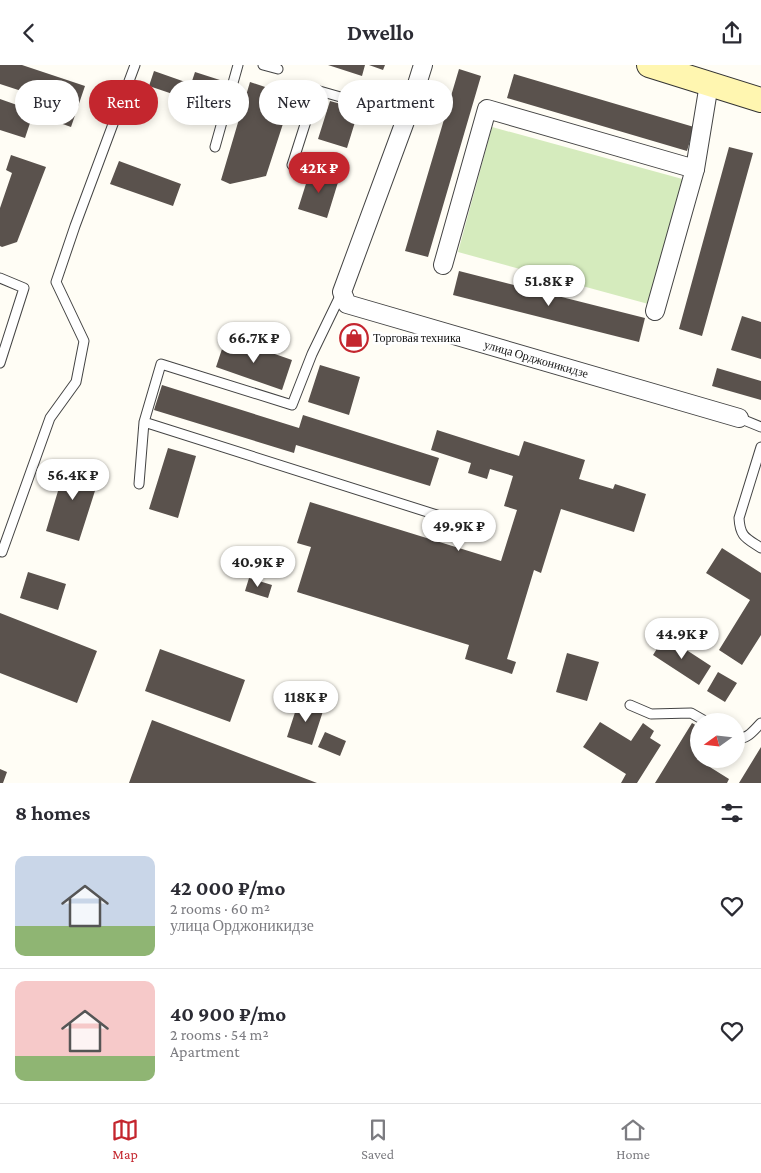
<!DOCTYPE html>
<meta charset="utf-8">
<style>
body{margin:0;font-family:"Crimson Pro",serif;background:#f2f2f3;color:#2b2b33;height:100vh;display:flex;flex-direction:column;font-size:19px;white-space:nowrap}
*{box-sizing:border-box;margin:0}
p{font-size:16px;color:#7c7c81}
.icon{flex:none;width:28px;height:28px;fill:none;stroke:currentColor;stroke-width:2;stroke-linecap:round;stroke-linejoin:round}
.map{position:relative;height:718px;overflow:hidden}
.panel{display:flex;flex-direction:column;background:#fff;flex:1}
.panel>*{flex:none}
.top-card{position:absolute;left:15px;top:15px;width:500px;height:45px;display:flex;gap:10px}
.needle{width:32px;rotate:255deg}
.tools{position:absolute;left:690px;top:648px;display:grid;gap:10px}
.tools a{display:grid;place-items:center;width:55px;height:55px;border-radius:50%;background:#fff;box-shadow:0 2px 8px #0003;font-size:25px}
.price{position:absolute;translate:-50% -42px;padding:0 11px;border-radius:18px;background:#fff;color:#222;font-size:16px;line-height:32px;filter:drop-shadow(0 1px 2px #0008)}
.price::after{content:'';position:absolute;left:50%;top:30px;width:15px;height:11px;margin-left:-8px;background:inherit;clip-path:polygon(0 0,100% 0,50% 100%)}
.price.active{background:#c4262e;color:#fff}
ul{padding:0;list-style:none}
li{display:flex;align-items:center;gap:15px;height:125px;padding:0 15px}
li+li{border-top:1px solid #e1e1e2}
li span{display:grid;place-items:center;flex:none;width:140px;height:100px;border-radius:10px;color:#555}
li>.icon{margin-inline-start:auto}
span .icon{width:60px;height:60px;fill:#fffc;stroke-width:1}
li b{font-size:21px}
h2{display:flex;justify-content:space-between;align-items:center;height:60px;padding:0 15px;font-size:21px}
.chip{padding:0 18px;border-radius:22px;background:#fff;box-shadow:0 2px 8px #0003;font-size:18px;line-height:45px}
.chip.active{background:#c4262e;color:#fff}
header{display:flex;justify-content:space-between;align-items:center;height:65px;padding:0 15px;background:#fff;font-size:22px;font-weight:700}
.tab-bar{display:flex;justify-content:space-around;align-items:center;height:70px;border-top:1px solid #e1e1e2;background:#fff;font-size:14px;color:#7c7c81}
.tab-bar a{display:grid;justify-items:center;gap:2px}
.tab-bar .active{color:#c4262e}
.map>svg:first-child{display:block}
.green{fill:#d5ebbd}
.building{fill:#5a524d}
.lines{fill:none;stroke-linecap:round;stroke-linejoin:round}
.lane-casing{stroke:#444;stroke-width:11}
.street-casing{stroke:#444;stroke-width:20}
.secondary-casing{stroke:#333;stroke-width:26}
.lane{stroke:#fff;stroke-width:9}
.street{stroke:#fff;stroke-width:18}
.secondary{stroke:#fff6b0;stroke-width:24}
.labels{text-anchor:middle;stroke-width:5;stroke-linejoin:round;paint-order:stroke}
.poi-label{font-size:12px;fill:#111;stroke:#fff;text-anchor:start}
.street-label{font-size:12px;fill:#111;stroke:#fff}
</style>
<header><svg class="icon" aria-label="back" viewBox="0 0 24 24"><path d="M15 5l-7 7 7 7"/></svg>Dwello<svg class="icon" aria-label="share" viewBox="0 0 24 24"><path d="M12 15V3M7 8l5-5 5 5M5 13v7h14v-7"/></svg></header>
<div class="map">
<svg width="761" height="718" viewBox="0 0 761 718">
<rect width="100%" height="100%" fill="#fffdf5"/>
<path class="green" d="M 492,62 L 686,115 L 652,240 L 458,187 Z"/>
<path class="building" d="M 0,0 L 22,0 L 85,21 L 71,62 L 46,53 L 52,36 L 0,19 Z
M 328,0 L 365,0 L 362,11 Z
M 369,0 L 385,0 L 383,5 Z
M 459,4 L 481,11 L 428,192 L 405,186 Z
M 154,6 L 191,19 L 195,7 L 223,16 L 214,43 L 149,21 Z
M 514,9 L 694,62 L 687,86 L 507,33 Z
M 250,17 L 292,31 L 266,111 L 230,119 L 221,115 Z
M 0,34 L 34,46 L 25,73 L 0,65 Z
M 330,36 L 359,44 L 347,83 L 318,74 Z
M 729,82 L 753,88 L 702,271 L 679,264 Z
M 11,90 L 46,102 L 17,177 L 2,182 L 0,181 L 0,143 L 12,108 L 6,105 Z
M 119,96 L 181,119 L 173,141 L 110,119 Z
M 310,106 L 339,114 L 327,153 L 298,144 Z
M 459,206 L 645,253 L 639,277 L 453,230 Z
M 742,251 L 761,257 L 761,294 L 731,285 Z
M 346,265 L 365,269 L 362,282 L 343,278 Z
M 226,272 L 292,295 L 282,325 L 216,302 Z
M 320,300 L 360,312 L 349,350 L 308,337 Z
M 717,303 L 761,316 L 761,335 L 712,321 Z
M 162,320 L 299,363 L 303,350 L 439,393 L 430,421 L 296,380 L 294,388 L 154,345 Z
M 437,365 L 519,391 L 524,376 L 585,395 L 579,414 L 613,424 L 615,419 L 646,429 L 634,467 L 561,444 L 541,508 L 534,505 L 507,594 L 516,597 L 512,609 L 465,594 L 469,580 L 297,527 L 311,482 L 297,478 L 310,437 L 501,496 L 517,445 L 504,441 L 513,411 L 490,404 L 487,414 L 468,408 L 471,398 L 431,385 Z
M 168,383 L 196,391 L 178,453 L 149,444 Z
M 67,396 L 101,407 L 79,476 L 46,466 Z
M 722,483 L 761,508 L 761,570 L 742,600 L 719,585 L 750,535 L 706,508 Z
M 28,507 L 66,519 L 58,545 L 20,533 Z
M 249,513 L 272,520 L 268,533 L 245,526 Z
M 0,548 L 97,586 L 77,638 L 0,608 Z
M 665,571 L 711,601 L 699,620 L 653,590 Z
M 160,584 L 245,615 L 230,657 L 145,626 Z
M 567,588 L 599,597 L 587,636 L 556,627 Z
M 718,607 L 737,618 L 725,637 L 707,626 Z
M 299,635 L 324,643 L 312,680 L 287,672 Z
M 152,655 L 317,718 L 129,718 Z
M 600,657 L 631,676 L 643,658 L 654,666 L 650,673 L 661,680 L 637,718 L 621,718 L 626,709 L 583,682 Z
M 692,658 L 699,662 L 699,691 L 697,694 L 729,714 L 727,718 L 655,718 Z
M 325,667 L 346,676 L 340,691 L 318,682 Z
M 761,682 L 761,718 L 739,718 Z
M 0,704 L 7,707 L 3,718 L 0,718 Z"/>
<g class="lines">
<defs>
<path id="lane" d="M 263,0 L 278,4
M 215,82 L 238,0
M 292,100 L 316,25 L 407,51
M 0,213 L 24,223 L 0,298
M 739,353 L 761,362
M 144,357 L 481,464
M 761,382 L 739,453 C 740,472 746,473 761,483
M 139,419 L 144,357 L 161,299 L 292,340 L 312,289 L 342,227
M 0,486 L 2,487 L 50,353 L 76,317 L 84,276 L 56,217 L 75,161 L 135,0
M 630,640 L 651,649 L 691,648 L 705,656
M 736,674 C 748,674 753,666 761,658"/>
<g id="street">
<path id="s1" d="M 423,0 L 407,51 L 342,227 L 347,239 L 739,353"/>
<path d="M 443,200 L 487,44 L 695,104 L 709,19"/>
<path d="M 655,246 L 695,104"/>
</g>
<path id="secondary" d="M 649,0 L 761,35"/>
</defs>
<use href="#lane" class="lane-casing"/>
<use href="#street" class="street-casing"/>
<use href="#secondary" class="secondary-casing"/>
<use href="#lane" class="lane"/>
<use href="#street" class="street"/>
<use href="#secondary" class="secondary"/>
</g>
<defs>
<symbol id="shop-ring" viewBox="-11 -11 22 22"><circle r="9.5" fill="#fff" stroke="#c4262e" stroke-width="1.5"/><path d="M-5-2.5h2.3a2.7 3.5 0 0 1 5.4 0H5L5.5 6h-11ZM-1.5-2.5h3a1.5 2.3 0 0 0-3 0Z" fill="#c4262e"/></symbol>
</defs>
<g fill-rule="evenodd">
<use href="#shop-ring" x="338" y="257" width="32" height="32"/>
</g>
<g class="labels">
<g class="poi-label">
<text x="373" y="277">Торговая техника</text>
</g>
<g class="street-label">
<text dy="4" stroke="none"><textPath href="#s1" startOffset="451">улица Орджоникидзе</textPath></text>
</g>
</g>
</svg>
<div class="tools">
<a><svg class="needle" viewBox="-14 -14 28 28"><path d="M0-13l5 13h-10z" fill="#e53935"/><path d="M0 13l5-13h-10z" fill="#7c7c81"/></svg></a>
</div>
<b class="price active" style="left:319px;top:129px">42K ₽</b>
<b class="price" style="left:549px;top:242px">51.8K ₽</b>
<b class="price" style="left:254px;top:299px">66.7K ₽</b>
<b class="price" style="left:73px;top:436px">56.4K ₽</b>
<b class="price" style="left:459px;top:487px">49.9K ₽</b>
<b class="price" style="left:258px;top:523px">40.9K ₽</b>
<b class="price" style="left:682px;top:595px">44.9K ₽</b>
<b class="price" style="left:306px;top:658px">118K ₽</b>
<div class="top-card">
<a class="chip">Buy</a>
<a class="chip active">Rent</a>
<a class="chip">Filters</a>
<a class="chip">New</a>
<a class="chip">Apartment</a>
</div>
</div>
<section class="panel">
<h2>8 homes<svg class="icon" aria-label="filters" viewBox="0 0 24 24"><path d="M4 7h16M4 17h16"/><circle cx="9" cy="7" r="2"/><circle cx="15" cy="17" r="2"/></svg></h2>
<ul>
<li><span style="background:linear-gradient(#c9d6e8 70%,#8fb573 0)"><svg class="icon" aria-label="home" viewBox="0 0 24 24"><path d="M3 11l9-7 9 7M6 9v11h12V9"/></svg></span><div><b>42 000 ₽/mo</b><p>2 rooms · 60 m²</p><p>улица Орджоникидзе</p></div><svg class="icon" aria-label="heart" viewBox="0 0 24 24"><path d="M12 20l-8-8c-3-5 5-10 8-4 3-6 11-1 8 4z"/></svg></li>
<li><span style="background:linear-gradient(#f6c9c9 75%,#8fb573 0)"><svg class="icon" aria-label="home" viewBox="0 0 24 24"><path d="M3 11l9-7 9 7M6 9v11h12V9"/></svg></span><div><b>40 900 ₽/mo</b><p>2 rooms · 54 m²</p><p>Apartment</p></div><svg class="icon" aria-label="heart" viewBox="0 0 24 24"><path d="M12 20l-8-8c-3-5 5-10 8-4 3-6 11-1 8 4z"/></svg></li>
</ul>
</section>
<nav class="tab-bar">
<a class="active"><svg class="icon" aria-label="map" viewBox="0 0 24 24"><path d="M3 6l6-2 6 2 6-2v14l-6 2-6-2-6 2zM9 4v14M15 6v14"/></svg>Map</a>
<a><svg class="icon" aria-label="saved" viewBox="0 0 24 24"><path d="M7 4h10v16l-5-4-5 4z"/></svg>Saved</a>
<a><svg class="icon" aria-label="home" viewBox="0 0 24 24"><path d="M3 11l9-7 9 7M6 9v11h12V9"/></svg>Home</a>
</nav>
